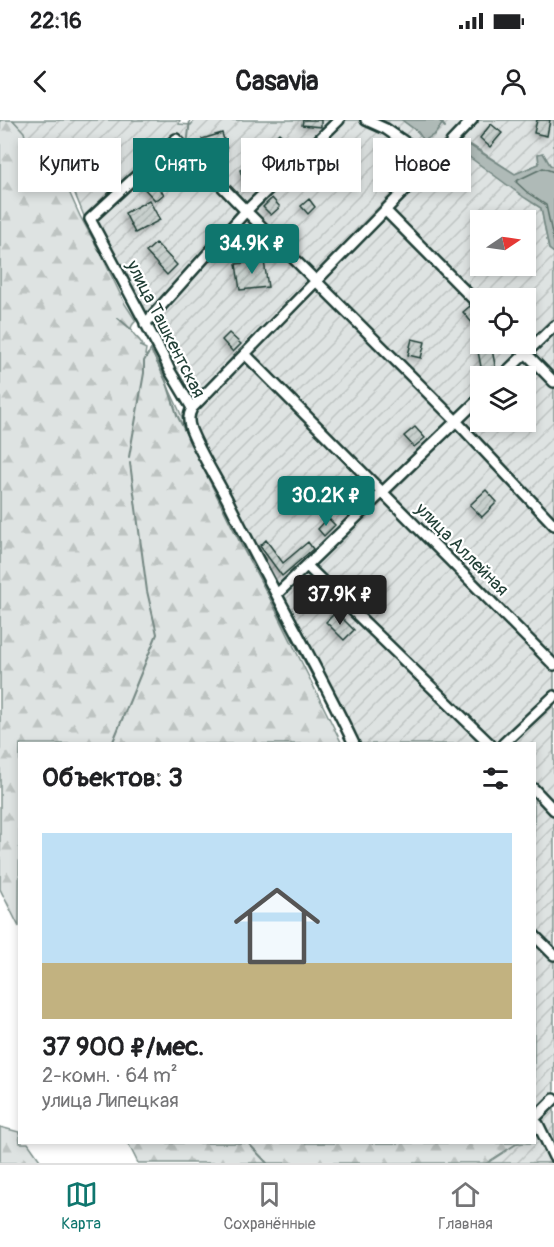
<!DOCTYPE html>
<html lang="ru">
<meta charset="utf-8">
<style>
body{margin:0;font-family:Pangolin,sans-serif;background:#f6f6f6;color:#202124;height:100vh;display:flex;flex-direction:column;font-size:22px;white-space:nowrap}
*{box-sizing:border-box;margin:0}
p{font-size:20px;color:#757577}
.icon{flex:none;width:33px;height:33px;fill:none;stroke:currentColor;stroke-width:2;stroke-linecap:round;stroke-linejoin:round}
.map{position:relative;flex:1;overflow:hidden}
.sheet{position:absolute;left:18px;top:622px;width:518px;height:402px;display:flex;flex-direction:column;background:#fff;border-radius:0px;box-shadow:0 3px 9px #0003}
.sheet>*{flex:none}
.guide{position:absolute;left:18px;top:18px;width:519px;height:54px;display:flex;gap:12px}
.needle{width:39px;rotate:77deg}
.buttons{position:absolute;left:470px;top:90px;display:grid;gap:12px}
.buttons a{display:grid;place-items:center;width:66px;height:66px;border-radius:0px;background:#fff;box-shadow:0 3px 9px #0003;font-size:30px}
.price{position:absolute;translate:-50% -51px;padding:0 14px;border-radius:6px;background:#0f766e;color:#fff;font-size:20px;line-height:39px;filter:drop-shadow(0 2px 3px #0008)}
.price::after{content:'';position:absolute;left:50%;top:36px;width:18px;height:14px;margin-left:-9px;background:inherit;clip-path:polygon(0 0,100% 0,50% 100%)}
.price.on{background:#222;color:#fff}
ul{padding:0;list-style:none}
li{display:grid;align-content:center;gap:12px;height:318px;padding:0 24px}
li span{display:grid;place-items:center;height:186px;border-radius:0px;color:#555}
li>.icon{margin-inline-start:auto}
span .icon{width:108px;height:108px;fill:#fffc;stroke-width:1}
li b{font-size:26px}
h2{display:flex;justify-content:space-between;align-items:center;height:72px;padding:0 24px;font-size:26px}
.tag{padding:0 21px;border-radius:0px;background:#fff;box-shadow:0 3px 9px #0003;font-size:21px;line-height:54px}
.tag.on{background:#0f766e;color:#fff}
.status{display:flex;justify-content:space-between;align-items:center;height:42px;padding:0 30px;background:#fff;direction:ltr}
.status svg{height:16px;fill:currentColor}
header{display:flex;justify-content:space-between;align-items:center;height:78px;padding:0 24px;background:#fff;font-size:27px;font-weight:700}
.tabs{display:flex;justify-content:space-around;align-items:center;height:84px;border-top:2px solid #e0e0e0;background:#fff;font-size:16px;color:#757577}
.tabs a{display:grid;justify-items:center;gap:3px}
.tabs .on{color:#0f766e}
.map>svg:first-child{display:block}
.forest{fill:url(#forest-firs);stroke:#7e908b;stroke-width:1.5}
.garden{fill:url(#garden-furrows);stroke:#7e908b;stroke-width:1.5;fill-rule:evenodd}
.water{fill:#afbab7;stroke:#758883;stroke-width:1.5}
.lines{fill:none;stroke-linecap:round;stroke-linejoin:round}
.shore{stroke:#596f68;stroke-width:1.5}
.stream{stroke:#758883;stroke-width:2}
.building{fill:url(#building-hatch);stroke:#1f3d34;stroke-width:1.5;filter:url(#shadow)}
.street-casing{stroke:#1f3d34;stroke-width:14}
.street{stroke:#fff;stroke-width:9}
.labels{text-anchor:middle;stroke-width:4.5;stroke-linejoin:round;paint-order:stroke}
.street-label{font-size:18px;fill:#1f3d34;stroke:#fff}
</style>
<div class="status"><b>22:16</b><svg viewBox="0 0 49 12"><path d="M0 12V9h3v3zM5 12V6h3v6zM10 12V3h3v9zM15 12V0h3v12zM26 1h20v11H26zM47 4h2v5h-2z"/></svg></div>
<header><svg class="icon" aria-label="back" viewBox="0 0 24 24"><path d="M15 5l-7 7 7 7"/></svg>Casavia<svg class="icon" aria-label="person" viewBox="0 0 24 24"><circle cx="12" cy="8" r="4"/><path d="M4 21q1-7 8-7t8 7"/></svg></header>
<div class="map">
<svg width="554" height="1043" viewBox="0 0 554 1043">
<defs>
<pattern id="forest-firs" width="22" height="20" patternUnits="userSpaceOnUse" patternTransform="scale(1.5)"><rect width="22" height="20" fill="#dee3e2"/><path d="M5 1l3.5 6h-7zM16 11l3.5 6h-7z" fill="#bec4c2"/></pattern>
<pattern id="garden-furrows" width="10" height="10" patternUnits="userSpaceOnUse" patternTransform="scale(1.5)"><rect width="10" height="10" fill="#dee3e2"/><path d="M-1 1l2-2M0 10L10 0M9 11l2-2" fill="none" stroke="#bec4c2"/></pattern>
<pattern id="building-hatch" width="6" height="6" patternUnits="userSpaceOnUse" patternTransform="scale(1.5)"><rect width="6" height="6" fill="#c7cfcc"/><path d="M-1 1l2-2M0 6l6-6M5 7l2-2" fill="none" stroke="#aab3b0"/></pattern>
<filter id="shadow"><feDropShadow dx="-3" dy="3" stdDeviation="3" flood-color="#0004"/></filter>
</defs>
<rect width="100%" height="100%" fill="#fff"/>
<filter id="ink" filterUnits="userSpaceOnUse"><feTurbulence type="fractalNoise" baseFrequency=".0167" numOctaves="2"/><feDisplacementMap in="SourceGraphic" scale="12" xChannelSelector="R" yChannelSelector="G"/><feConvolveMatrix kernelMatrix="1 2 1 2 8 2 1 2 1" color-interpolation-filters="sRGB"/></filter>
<g filter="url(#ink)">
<path class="forest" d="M 0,0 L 13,0 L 43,32 L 53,36 L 80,96 L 102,136 L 125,184 L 136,201 C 123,212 140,216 143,226 L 140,226 L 146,229 L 145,235 L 147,236 L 150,231 L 152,232 L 179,290 L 191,319 L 342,624 L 20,624 L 19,807 L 0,769 Z
M 0,1007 L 19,1012 L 20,1023 L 28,1023 L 42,1043 L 0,1043 Z
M 128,1023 L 518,1023 L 487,1043 L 138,1043 Z"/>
<path class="garden" d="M 13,0 L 180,0 L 179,4 L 191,5 L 195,0 L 402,0 L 418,12 L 435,14 L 445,0 L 554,0 L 554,47 L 550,45 L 543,33 L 538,34 L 539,44 L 515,54 L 470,24 C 493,48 512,71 541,88 L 549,129 L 554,133 L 554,1043 L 487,1043 L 518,1023 L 534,1023 L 534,1012 L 540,1008 L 534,995 L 534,624 L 354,624 L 190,306 L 190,284 L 93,100 L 84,96 L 60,37 L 43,33 L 26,20 L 24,12 ZM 480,100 L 525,100 L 525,146 L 480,146 ZM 480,178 L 525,178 L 525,224 L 480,224 ZM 480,256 L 525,256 L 525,302 L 480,302 Z"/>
<path class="water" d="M 402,0 L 445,0 L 435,14 L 424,21 L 418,12 Z
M 466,23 L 515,54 L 539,44 L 538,34 L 543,33 L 550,45 L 554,47 L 554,133 L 549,129 L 541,88 L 525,78 L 464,33 L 461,28 Z"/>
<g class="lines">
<path class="shore" d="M 554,52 L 543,48 L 518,60 L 516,62 L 528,73 L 546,85 L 554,123"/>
<path class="stream" d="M 439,0 L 445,7
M 187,26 L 190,0
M 118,198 L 132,210
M 151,230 L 166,260 L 177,295 L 245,432 L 318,566
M 129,337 L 144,253 L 144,241 L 148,234
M 112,624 L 157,514 L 147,471 L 130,343
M 248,1023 L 267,1043"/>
</g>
<path class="building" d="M 303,0 L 321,0 L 321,7 L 302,5 Z
M 537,0 L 550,0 L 547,16 L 534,13 Z
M 491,4 L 502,13 L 490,27 L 480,18 Z
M 222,13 L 227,30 L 207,36 L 202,19 Z
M 279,13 L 293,27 L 280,39 L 267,25 Z
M 258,44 L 264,63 L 246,69 L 240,50 Z
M 146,55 L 164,74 L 158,79 L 157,79 L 155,80 L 138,62 Z
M 272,78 L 280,87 L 271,95 L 263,87 Z
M 309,79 L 315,87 L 308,94 L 301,86 Z
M 149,80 L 160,100 L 135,113 L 125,93 Z
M 156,123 L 177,145 L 167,155 L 146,132 Z
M 264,141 L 268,167 L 240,170 L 236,144 Z
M 470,186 L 480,197 L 473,204 L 463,192 Z
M 229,213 L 241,224 L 233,232 L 222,220 Z
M 412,219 L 425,222 L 421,238 L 408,235 Z
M 491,224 L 496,250 L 482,252 L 477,226 Z
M 415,307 L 425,318 L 414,327 L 404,316 Z
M 486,370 L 497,382 L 482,397 L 470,385 Z
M 328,398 L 335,405 L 324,416 L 318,409 Z
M 266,420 L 283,443 L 308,422 L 313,429 L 282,456 L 260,426 Z
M 336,492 L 354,510 L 344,520 L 326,502 Z"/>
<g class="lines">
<defs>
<path id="street" d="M 366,0 L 386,9 L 432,41
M 451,22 L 472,0
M 385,90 L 480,186
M 145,204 L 246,91 L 339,0
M 517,224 L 554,262
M 245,234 L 554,545
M 502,256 L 554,206
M 192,288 L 170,251 L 164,238 L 90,99 L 176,19 L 246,91 L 456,301 L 554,405
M 307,446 L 490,624
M 277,474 L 480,278
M 354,624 C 315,542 269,464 229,383 C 217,359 201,335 191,310 C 188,301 188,296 192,288 L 446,28
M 503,624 L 554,576
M 534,669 L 554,690
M 534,815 L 554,835
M 534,995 L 535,998 L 554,979
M 538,1004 L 554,1037"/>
</defs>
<use href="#street" class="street-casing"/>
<use href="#street" class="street"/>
</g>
</g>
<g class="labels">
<g class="street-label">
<text transform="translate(166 209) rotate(63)" y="6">улица Ташкентская</text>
<text transform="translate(462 429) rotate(45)" y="6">улица Аллейная</text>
</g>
</g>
</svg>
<div class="buttons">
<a><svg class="needle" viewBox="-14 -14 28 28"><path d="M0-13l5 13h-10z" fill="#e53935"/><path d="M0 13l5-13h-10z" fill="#757577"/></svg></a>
<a><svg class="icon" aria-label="locate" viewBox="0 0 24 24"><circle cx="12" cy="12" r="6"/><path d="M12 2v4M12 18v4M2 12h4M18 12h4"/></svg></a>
<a><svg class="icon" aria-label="layers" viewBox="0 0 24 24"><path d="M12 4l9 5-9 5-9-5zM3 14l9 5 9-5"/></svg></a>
</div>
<b class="price" style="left:252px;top:155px">34.9K ₽</b>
<b class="price" style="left:326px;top:407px">30.2K ₽</b>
<b class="price on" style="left:340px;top:506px">37.9K ₽</b>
<div class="guide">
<a class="tag">Купить</a>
<a class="tag on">Снять</a>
<a class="tag">Фильтры</a>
<a class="tag">Новое</a>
</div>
<section class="sheet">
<h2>Объектов: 3<svg class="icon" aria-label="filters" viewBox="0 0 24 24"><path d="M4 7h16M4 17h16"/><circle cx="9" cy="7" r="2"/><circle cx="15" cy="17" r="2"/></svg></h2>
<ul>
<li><span style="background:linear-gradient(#bfe0f5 70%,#c2b280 0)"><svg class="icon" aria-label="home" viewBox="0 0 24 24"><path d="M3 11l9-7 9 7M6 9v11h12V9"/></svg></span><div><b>37 900 ₽/мес.</b><p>2-комн. · 64 m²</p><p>улица Липецкая</p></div></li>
</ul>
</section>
</div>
<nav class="tabs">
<a class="on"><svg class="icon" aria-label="map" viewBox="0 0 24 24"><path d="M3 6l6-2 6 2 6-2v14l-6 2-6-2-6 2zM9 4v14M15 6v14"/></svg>Карта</a>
<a><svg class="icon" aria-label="saved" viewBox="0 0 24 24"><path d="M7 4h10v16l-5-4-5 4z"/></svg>Сохранённые</a>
<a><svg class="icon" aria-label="home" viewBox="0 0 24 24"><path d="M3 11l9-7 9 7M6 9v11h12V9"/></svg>Главная</a>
</nav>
